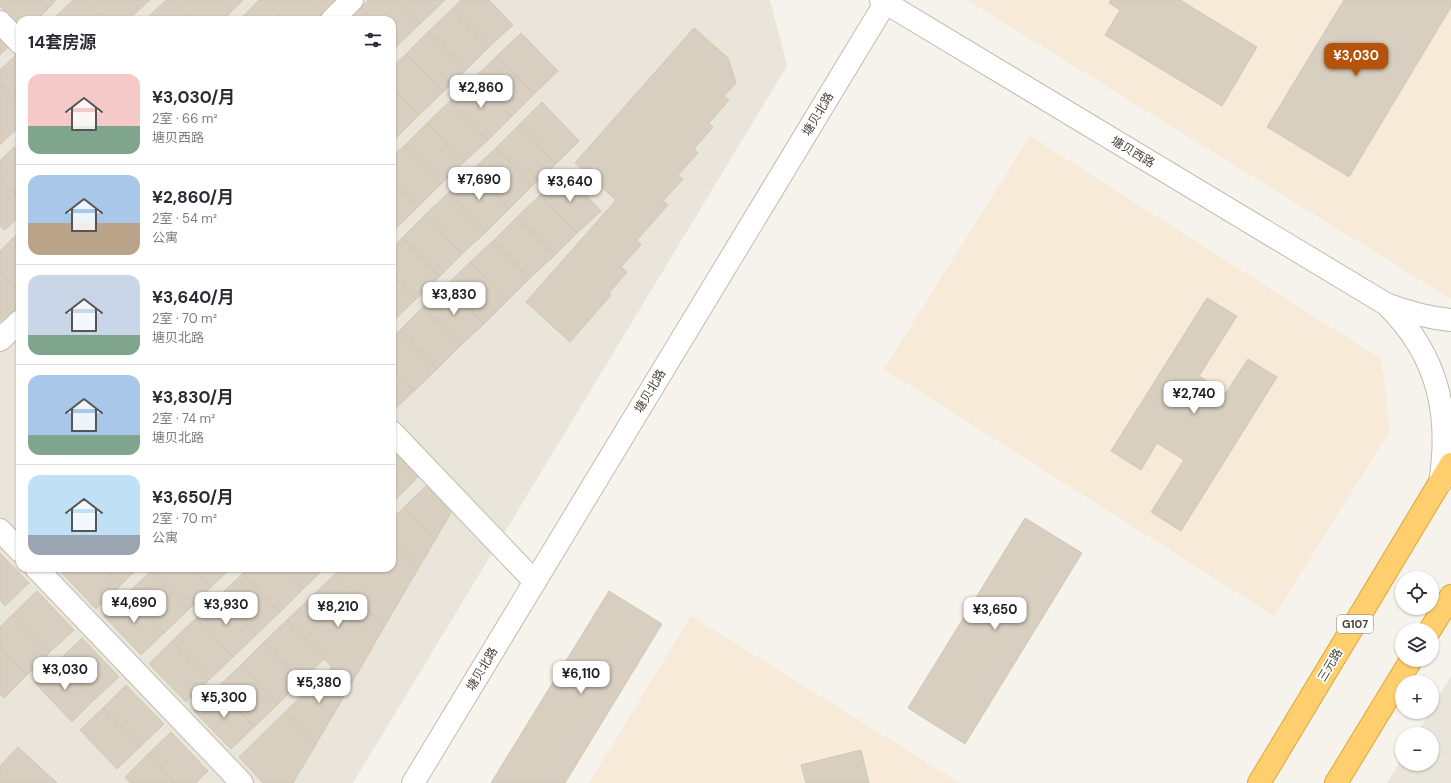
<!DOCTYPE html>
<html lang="zh">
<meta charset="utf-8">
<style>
body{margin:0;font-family:"DM Sans","Noto Sans SC",sans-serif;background:#f2f2f3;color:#2b2b33;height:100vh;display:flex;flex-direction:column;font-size:15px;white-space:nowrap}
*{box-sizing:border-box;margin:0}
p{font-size:13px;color:#7c7c81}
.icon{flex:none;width:22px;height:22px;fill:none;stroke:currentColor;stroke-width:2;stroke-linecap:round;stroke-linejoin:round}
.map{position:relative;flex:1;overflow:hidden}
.details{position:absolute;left:16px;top:16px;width:380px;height:556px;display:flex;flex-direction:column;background:#fff;border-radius:12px;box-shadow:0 1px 3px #0004}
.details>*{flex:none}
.controls{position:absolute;left:1395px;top:571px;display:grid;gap:8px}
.controls a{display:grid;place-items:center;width:44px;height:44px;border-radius:50%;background:#fff;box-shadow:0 1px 3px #0004;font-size:20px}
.price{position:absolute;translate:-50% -34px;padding:0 9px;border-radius:8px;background:#fff;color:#222;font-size:13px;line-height:26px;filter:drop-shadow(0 1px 2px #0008)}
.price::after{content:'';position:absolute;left:50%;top:24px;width:12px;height:9px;margin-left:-6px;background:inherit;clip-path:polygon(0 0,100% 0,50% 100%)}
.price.current{background:#b45309;color:#fff}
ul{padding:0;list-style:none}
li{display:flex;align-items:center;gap:12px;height:100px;padding:0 12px}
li+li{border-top:1px solid #e1e1e2}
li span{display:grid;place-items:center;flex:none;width:112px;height:80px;border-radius:12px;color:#555}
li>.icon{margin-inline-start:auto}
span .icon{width:48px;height:48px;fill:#fffc;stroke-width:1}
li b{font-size:17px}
h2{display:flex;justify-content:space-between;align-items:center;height:48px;padding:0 12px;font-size:17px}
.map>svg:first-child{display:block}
.residential{fill:#eae5da;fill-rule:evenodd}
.commercial{fill:#f7ead8}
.building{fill:#d8cfc1;stroke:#d3c7b4}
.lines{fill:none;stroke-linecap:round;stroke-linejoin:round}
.minor-casing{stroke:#c2bbae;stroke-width:24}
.highway-casing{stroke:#e0a43c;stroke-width:24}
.minor{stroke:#fff;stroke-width:22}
.highway{stroke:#ffcf6e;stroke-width:22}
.labels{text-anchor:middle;stroke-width:3.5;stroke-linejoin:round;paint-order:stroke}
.shield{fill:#fff;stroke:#817c74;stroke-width:1}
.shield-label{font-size:11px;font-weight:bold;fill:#4b4439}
.street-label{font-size:12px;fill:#4b4439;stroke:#fff}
</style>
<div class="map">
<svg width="1451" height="783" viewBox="0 0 1451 783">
<rect width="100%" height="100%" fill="#f6f3ec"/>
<path class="residential" d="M 0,0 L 770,0 L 787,66 L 353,783 L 0,783 ZM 20,20 L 392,20 L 392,568 L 20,568 Z
M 1451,676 L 1451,783 L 1387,783 L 1402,758 L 1402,764 L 1432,764 L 1432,734 L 1416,734 L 1430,712 L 1432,712 L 1432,708 Z"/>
<path class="commercial" d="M 967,0 L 1451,0 L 1451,299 Z
M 1030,136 L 1381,359 L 1390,431 L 1274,616 L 884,369 Z
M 691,616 L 960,783 L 589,783 Z"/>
<path class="building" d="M 0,0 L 39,0 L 48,9 L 36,20 L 20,20 L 20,26 L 0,6 Z
M 39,0 L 56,0 L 48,9 Z
M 73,0 L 84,0 L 103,20 L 59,20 L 55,17 Z
M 84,0 L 129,0 L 139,10 L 129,20 L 103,20 Z
M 129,0 L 150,0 L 139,10 Z
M 166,0 L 174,0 L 193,20 L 149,20 L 147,18 Z
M 174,0 L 220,0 L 231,12 L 223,20 L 193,20 Z
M 220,0 L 243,0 L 231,12 Z
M 259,0 L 264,0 L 284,20 L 239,20 Z
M 264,0 L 309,0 L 322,14 L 316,20 L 284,20 Z
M 309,0 L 336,0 L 322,14 Z
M 368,0 L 399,0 L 421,23 L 398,45 L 392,39 L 392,20 L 373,20 L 361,7 Z
M 399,0 L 445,0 L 421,23 Z
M 461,0 L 489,0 L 513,25 L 489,47 L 452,9 Z
M 1111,0 L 1180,0 L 1257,47 L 1222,106 L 1105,35 L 1120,10 L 1109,3 Z
M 1344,0 L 1451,0 L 1451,7 L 1349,177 L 1267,127 Z
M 361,7 L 373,20 L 347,20 Z
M 452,9 L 489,47 L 466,70 L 429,31 Z
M 694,28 L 728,58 L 736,83 L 724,96 L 729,100 L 709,123 L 713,127 L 694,149 L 698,153 L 678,175 L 683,179 L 663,201 L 668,205 L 637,240 L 641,245 L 621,267 L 627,272 L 609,293 L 611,295 L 570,342 L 526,302 L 616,200 L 575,163 Z
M 429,31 L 466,70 L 443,92 L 406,54 Z
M 521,33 L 558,71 L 534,94 L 497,56 Z
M 0,37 L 9,46 L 0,55 Z
M 392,39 L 398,45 L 392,51 Z
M 406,54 L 443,92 L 419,115 L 392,87 L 392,67 Z
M 16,55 L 20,59 L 20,105 L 0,85 L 0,70 Z
M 497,56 L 534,94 L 511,117 L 474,78 Z
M 474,78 L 511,117 L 488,140 L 450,101 Z
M 0,85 L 20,105 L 20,126 L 7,138 L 0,131 Z
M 392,87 L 419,115 L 396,138 L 392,133 Z
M 450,101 L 488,140 L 464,162 L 427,123 Z
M 542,102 L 579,141 L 556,164 L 519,125 Z
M 427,123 L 464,162 L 441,184 L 404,146 Z
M 519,125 L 556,164 L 532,186 L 496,148 Z
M 0,131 L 7,138 L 0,145 Z
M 404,146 L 441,184 L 418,207 L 392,181 L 392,157 Z
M 14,147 L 20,153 L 20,199 L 0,178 L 0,161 Z
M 496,148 L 532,186 L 509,209 L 472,170 Z
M 472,170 L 509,209 L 486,232 L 448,193 Z
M 564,172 L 601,211 L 577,233 L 540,195 Z
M 0,178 L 20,199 L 20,216 L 5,230 L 0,226 Z
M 392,181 L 418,207 L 394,230 L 392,228 Z
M 448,193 L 486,232 L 462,254 L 425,215 Z
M 540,195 L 577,233 L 554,256 L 517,217 Z
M 425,215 L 462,254 L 439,277 L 402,238 Z
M 517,217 L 554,256 L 530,278 L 494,240 Z
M 20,231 L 20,247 L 12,239 Z
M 402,238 L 439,277 L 416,299 L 392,274 L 392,248 Z
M 12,239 L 20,247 L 20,293 L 0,272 L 0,251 Z
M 494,240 L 530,278 L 507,301 L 470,262 Z
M 470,262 L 507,301 L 484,324 L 447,285 Z
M 0,272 L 20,293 L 20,306 L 3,323 L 0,320 Z
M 392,274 L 416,299 L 392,322 Z
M 447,285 L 484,324 L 460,346 L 423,307 Z
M 1207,298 L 1237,316 L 1199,376 L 1226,393 L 1248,359 L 1277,377 L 1181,531 L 1151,512 L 1184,460 L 1157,443 L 1141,470 L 1111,451 Z
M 423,307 L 460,346 L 437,369 L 400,330 Z
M 400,330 L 437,369 L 414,391 L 392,369 L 392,338 Z
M 392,369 L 414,391 L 392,412 Z
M 392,447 L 419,476 L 396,499 L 392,495 Z
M 427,485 L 452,511 L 435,540 L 404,507 Z
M 404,507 L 435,540 L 418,569 L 392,542 L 392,519 Z
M 1025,518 L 1082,553 L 965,744 L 908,708 Z
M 392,542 L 418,569 L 384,627 L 334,575 L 341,568 L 392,568 Z
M 0,553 L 29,583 L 5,606 L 0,600 Z
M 61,568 L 103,568 L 120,586 L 96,609 L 59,570 Z
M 103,568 L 138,568 L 120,586 Z
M 154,568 L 192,568 L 211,587 L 188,610 L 151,571 Z
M 192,568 L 231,568 L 211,587 Z
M 248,568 L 282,568 L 303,589 L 280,612 L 243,573 Z
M 282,568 L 325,568 L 303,589 Z
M 151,571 L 188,610 L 164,633 L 127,594 Z
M 243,573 L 280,612 L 256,635 L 219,596 Z
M 334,575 L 384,627 L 350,686 L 287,620 Z
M 37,591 L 74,630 L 50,652 L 13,614 Z
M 609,591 L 662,624 L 565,783 L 491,783 Z
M 127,594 L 164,633 L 141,655 L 104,616 Z
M 219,596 L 256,635 L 233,657 L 196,618 Z
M 13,614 L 50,652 L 27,675 L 0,647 L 0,627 Z
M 196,618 L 233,657 L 209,680 L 172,641 Z
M 287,620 L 324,659 L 301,681 L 264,642 Z
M 82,638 L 119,677 L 95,699 L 58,661 Z
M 172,641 L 209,680 L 186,702 L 149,664 Z
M 264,642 L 301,681 L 278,704 L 241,665 Z
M 0,647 L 27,675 L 4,698 L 0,694 Z
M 58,661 L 95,699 L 72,722 L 35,683 Z
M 241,665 L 278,704 L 254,727 L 217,688 Z
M 332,667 L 350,686 L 316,744 L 285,712 Z
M 126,685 L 164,724 L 140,747 L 103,708 Z
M 217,688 L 254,727 L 231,749 L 194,711 Z
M 103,708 L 140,747 L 117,769 L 80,730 Z
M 285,712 L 316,744 L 293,783 L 263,783 L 239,757 Z
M 171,732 L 208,771 L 196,783 L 175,783 L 148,754 Z
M 18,747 L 57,783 L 0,783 L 0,766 Z
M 861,750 L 869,783 L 806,783 L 801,765 Z
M 148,754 L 175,783 L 130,783 L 125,777 Z"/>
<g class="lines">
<defs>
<path id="minor" d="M 881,0 L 1386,304 C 1407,312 1428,318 1451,320
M 332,20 L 352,0
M 0,22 L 20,43
M 1388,306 C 1438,356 1451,414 1440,483
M 0,340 L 20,321
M 392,432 L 535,582
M 0,530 L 20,551
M 36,568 L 242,783
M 413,783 L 887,0"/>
<path id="highway" d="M 1430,630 L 1451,596
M 1259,783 L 1451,464
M 1336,783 L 1411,660"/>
</defs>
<use href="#minor" class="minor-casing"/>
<use href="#highway" class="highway-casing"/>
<use href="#minor" class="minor"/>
<use href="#highway" class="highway"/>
</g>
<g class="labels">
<rect class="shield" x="1337" y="615" width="36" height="18" rx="3"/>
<g class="shield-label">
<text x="1355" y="628">G107</text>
</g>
<g class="street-label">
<text transform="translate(818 114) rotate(-59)" y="4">塘贝北路</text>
<text transform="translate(1133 152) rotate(31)" y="4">塘贝西路</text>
<text transform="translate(650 391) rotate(-59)" y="4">塘贝北路</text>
<text transform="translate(1330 665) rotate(-59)" y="4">三元路</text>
<text transform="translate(482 669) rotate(-59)" y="4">塘贝北路</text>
</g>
</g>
</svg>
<div class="controls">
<a><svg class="icon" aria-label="locate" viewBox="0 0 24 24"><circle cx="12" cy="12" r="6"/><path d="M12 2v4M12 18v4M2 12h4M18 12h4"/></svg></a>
<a><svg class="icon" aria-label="layers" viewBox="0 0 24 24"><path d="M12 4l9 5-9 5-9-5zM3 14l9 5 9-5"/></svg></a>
<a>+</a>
<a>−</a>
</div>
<b class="price current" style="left:1356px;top:77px">¥3,030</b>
<b class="price" style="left:481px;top:109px">¥2,860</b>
<b class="price" style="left:479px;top:201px">¥7,690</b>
<b class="price" style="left:570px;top:203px">¥3,640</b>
<b class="price" style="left:454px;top:316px">¥3,830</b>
<b class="price" style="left:1194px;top:415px">¥2,740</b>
<b class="price" style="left:134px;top:624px">¥4,690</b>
<b class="price" style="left:226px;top:626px">¥3,930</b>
<b class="price" style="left:338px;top:628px">¥8,210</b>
<b class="price" style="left:995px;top:631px">¥3,650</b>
<b class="price" style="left:65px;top:691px">¥3,030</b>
<b class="price" style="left:581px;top:695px">¥6,110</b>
<b class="price" style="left:319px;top:704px">¥5,380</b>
<b class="price" style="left:224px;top:719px">¥5,300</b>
<section class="details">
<h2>14套房源<svg class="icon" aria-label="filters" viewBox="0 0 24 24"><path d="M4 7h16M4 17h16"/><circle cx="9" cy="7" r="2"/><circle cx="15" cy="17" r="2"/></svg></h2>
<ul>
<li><span style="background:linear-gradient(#f6c9c9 65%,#7fa58c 0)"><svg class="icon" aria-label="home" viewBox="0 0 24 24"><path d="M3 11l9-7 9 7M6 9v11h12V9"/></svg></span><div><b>¥3,030/月</b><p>2室 · 66 m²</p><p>塘贝西路</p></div></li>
<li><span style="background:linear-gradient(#a9c7e8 60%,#b9a48a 0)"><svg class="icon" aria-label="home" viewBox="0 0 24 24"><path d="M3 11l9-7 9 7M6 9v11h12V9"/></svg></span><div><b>¥2,860/月</b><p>2室 · 54 m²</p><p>公寓</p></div></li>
<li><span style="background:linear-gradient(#c9d6e8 75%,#7fa58c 0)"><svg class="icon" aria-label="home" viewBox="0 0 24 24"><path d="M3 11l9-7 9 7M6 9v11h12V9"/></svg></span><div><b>¥3,640/月</b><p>2室 · 70 m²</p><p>塘贝北路</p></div></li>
<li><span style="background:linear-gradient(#a9c7e8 75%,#7fa58c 0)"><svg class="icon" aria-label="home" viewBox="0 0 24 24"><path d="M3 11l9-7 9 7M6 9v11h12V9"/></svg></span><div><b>¥3,830/月</b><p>2室 · 74 m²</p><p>塘贝北路</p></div></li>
<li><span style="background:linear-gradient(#bfe0f5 75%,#9aa5b1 0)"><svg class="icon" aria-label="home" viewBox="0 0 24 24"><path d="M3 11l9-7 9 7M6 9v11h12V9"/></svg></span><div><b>¥3,650/月</b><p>2室 · 70 m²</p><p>公寓</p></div></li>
</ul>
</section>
</div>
